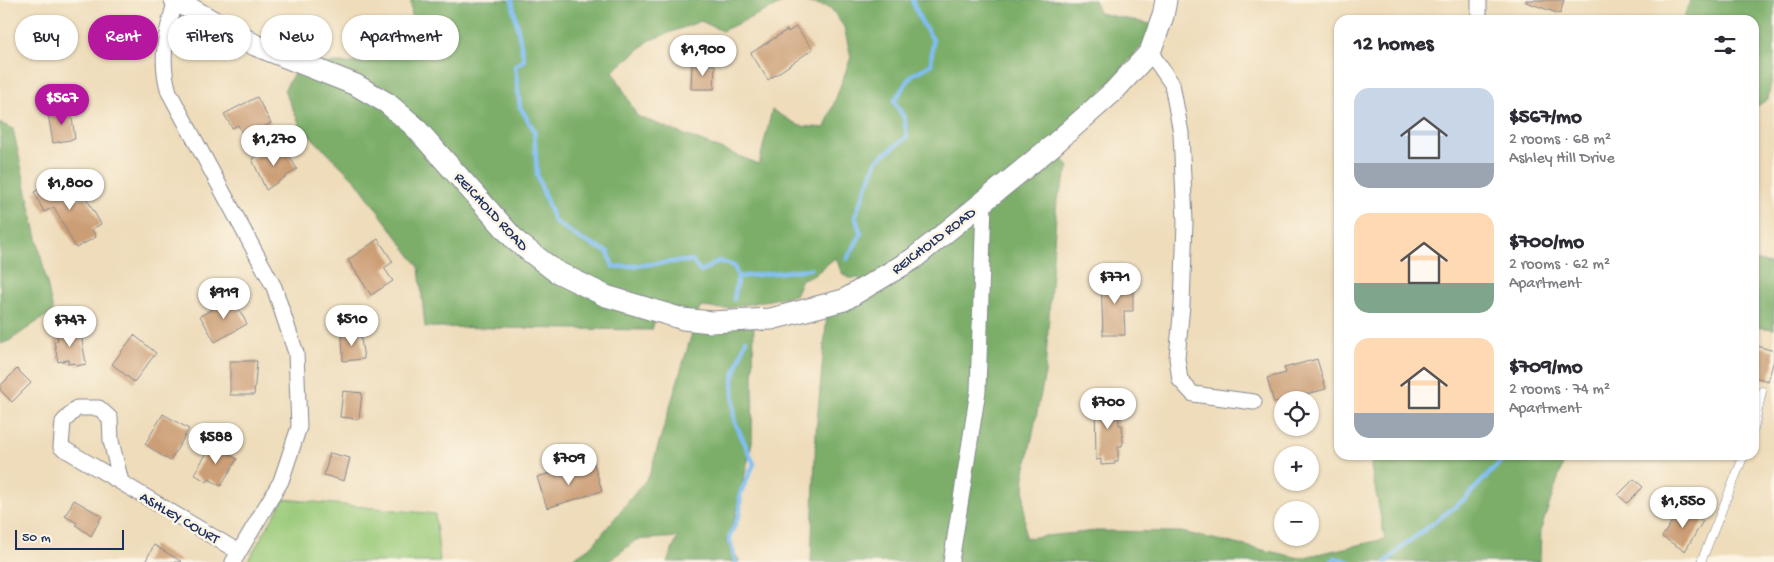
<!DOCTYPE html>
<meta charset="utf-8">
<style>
body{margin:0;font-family:"Gochi Hand",sans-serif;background:#f2f2f3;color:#2b2b33;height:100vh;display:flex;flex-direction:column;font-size:19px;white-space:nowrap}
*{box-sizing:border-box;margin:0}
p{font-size:16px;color:#7c7c81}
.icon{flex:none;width:28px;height:28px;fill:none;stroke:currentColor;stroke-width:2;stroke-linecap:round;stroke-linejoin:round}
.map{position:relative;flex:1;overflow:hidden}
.sheet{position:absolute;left:1334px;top:15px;width:425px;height:445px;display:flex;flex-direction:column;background:#fff;border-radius:15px;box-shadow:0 1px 4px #0004}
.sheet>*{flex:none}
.top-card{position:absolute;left:15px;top:15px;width:475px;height:45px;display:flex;gap:10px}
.tools{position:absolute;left:1274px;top:391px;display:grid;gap:10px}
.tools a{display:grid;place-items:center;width:45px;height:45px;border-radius:50%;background:#fff;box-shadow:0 1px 4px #0004;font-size:25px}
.scale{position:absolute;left:15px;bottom:12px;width:109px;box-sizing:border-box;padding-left:5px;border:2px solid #1b2f5e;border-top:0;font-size:14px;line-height:18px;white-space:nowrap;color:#1b2f5e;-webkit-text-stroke:4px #fcf5e5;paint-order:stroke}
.price{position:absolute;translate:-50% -42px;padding:0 11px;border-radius:18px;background:#fff;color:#222;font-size:16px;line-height:32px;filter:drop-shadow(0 1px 2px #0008)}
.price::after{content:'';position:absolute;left:50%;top:30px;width:15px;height:11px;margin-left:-8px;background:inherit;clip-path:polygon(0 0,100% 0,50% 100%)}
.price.on{background:#b5179e;color:#fff}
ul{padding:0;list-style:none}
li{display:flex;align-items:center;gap:15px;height:125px;padding:0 20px}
li span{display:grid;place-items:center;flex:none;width:140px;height:100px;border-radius:15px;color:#555}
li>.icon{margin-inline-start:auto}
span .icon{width:60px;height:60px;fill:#fffc;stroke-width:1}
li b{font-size:21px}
h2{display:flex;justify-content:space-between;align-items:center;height:60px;padding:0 20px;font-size:21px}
.chip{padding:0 18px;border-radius:22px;background:#fff;box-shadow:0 1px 4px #0004;font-size:18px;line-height:45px}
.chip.on{background:#b5179e;color:#fff}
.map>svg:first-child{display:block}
.green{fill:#9aca79;stroke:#5a7c6c}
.forest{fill:#7bae69;stroke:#4b6e64}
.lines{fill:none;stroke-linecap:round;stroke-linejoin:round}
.stream{stroke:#81bef4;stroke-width:4.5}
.building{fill:#cc9e76}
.lane-casing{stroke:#84868c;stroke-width:9}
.street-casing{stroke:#84868c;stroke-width:17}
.secondary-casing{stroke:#84868c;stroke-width:23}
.lane{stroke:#fff;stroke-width:8}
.street{stroke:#fff;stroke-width:15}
.secondary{stroke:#fff;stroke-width:21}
.labels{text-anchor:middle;stroke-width:5;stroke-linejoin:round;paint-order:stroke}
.street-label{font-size:15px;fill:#1b2f5e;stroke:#fcf5e5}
</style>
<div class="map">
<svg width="1774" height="562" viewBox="0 0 1774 562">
<rect width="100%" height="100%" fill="#fcf5e5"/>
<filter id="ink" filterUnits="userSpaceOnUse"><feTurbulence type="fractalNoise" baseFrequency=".02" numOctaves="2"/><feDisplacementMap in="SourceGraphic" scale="10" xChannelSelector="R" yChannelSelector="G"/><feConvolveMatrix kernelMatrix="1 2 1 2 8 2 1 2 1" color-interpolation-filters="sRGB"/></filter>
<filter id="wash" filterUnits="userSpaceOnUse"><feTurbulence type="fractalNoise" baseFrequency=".0096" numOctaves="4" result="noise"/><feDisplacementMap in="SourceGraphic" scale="20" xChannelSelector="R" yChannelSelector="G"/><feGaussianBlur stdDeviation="1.12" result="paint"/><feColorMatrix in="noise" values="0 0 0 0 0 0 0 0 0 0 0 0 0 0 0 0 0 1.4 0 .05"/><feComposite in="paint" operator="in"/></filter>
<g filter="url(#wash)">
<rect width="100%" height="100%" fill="#eedcba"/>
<path class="green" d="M 284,499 L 435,514 L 440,562 L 247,562 Z"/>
<path class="forest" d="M 411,0 L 789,0 L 722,31 L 701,21 L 650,40 L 613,71 L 637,116 L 759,164 L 772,110 L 800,126 L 825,128 L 851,57 L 844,27 L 830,7 L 794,0 L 1094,0 L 1099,13 L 1160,26 L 1053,146 L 1069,167 L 1057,200 L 1045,373 L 1024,477 L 1025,538 L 1097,531 L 1181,532 L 1300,558 L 1385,539 L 1371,467 L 1373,455 L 1566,455 L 1541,529 L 1540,562 L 811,562 L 816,432 L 828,304 L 863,289 L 859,278 L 848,278 L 841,272 L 836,257 L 813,276 L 802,279 L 795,295 L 724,309 L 700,307 L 696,320 L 754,320 L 752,442 L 736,515 L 726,541 L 739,560 L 738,562 L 667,562 L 678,537 L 636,540 L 608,562 L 568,562 L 593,545 L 649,476 L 696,320 L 657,312 L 652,330 L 425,327 L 419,267 L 356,181 L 301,127 L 284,90 L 300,63 L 359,63 L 397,53 L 412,30 Z
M 1690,0 L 1774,0 L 1774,68 L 1768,99 L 1754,108 L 1754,20 L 1683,20 Z
M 0,123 L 13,129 L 53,311 L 9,341 L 0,344 Z
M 1754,260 L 1774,265 L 1774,329 L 1754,327 Z"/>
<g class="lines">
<path class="stream" d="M 512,0 L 524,60 L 515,66 L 520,107 L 534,130 L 537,175 L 554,221 L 582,240 L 608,252 L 613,267 C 639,267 665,261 692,261 L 701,272 L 718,261 L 734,266 L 738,277 L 734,299
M 847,259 L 861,234 L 855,216 L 877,160 L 907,137 L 904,118 L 894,101 L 912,75 L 931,65 L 933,40 L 921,21 L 912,0
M 738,277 L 810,269
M 736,562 L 729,538 L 740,513 L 740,494 L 754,464 L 734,420 L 733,379 L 746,340
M 1331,562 L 1335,558 L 1349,562
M 1386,562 L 1403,546 L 1465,499 L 1501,461"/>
</g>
<g id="blocks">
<path class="building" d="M 1526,0 L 1564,0 L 1560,14 L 1526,2 Z
M 796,27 L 813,49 L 768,80 L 751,53 L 787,30 L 788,32 Z
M 692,65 L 715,65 L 714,89 L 691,89 Z
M 257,97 L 271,123 L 244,137 L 238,125 L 232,128 L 224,114 Z
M 71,110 L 75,139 L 53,143 L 48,114 Z
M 271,148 L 275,156 L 286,150 L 297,169 L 266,190 L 252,159 Z
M 64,176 L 77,200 L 85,196 L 101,224 L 92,229 L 96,237 L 76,248 L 54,207 L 44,212 L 34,192 Z
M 378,239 L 393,262 L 384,268 L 393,281 L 371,295 L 348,260 Z
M 1101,278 L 1127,278 L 1127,291 L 1133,291 L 1133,311 L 1124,311 L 1125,335 L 1103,335 Z
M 233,298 L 247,324 L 215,342 L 200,316 Z
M 68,329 L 69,337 L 81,334 L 86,364 L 76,366 L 75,363 L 68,364 L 68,360 L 58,362 L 54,341 L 58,340 L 56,331 Z
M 360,332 L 364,359 L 343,361 L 342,335 Z
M 134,335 L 156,353 L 134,382 L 112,364 Z
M 1754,345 L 1774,351 L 1774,360 L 1768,381 L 1754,377 Z
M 1317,359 L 1326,389 L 1274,403 L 1267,378 L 1286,373 L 1284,368 Z
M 230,361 L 257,361 L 254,395 L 230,395 Z
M 17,369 L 31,383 L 12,402 L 0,390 L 0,386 Z
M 343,391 L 362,393 L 359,419 L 340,417 Z
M 1095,398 L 1118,398 L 1119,425 L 1122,425 L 1123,442 L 1122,446 L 1118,446 L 1118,461 L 1115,461 L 1115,464 L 1101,465 L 1101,459 L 1096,460 Z
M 163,414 L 189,429 L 170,461 L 145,444 Z
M 213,443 L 237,459 L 221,486 L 209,479 L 207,482 L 194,474 Z
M 330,453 L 350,458 L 344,481 L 324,475 Z
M 594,464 L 602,491 L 547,508 L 537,477 L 555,472 L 556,476 Z
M 1634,479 L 1643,487 L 1627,503 L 1618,495 Z
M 74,500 L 102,516 L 91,536 L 76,525 L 77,523 L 65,516 Z
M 1681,507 L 1703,521 L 1685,551 L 1662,537 Z
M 154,545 L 182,562 L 145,562 Z"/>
</g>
</g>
<g filter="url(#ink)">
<use href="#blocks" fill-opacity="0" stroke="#84868c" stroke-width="1"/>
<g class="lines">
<defs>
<path id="lane" d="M 1754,429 L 1762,391
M 1701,562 L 1744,455"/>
<path id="street" d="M 176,0 C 166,32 159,59 169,92 L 274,287 L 296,353 L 299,427 L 281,481 L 233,562
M 1479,20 L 1479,0
M 1150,52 L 1172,84 L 1181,133 L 1185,222 L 1182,305 L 1177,358 L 1180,380 L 1193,394 L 1254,402
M 121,482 L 111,441 L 110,418 L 99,408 L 77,408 L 63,422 L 61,447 L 239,552
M 951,562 L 978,391 L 984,202"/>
<path id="secondary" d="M 175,0 L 255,45 L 356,85 L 387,103 L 414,126 L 516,241 L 555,271 L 606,296 L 683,319 L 711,322 L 771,319 L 844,300 L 913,259 L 1052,146 L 1114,91 L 1150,52 L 1163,16 L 1166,0"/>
</defs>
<use href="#lane" class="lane-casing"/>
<use href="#street" class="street-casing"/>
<use href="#secondary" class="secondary-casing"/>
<use href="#lane" class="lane"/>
<use href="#street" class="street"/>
<use href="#secondary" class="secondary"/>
</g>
</g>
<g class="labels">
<g class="street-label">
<text transform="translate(492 211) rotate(47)" y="5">REICHOLD ROAD</text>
<text transform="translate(933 240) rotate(-37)" y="5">REICHOLD ROAD</text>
<text transform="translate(180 517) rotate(30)" y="5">ASHLEY COURT</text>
</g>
</g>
</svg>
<div class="tools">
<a><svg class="icon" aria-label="locate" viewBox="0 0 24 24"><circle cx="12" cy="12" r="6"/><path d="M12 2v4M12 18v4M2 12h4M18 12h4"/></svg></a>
<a>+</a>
<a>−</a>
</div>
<div class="scale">50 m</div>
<b class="price" style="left:703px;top:77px">$1,900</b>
<b class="price on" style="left:62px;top:126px">$567</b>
<b class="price" style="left:274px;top:167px">$1,270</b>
<b class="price" style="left:70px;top:211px">$1,800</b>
<b class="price" style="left:1115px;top:305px">$771</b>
<b class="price" style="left:224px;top:320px">$919</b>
<b class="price" style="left:352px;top:347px">$510</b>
<b class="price" style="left:70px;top:348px">$747</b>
<b class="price" style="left:1108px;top:430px">$700</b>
<b class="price" style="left:216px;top:465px">$588</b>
<b class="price" style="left:569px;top:486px">$709</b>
<b class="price" style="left:1683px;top:529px">$1,550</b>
<div class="top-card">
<a class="chip">Buy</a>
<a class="chip on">Rent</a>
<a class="chip">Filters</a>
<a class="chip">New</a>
<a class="chip">Apartment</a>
</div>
<section class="sheet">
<h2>12 homes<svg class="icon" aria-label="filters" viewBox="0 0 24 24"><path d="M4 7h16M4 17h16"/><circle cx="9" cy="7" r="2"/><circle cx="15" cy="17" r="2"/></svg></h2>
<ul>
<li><span style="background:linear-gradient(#c9d6e8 75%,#9aa5b1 0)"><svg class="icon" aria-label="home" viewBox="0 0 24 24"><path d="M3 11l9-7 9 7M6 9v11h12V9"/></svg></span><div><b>$567/mo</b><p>2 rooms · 68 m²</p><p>Ashley Hill Drive</p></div></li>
<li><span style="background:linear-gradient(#ffd9b3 70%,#7fa58c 0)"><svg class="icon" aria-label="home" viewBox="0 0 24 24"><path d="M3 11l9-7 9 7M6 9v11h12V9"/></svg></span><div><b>$700/mo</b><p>2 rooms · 62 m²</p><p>Apartment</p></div></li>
<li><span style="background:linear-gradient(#ffd9b3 75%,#9aa5b1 0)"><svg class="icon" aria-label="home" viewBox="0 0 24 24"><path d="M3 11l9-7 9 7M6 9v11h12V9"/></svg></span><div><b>$709/mo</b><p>2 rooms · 74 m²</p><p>Apartment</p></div></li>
</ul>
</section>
</div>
